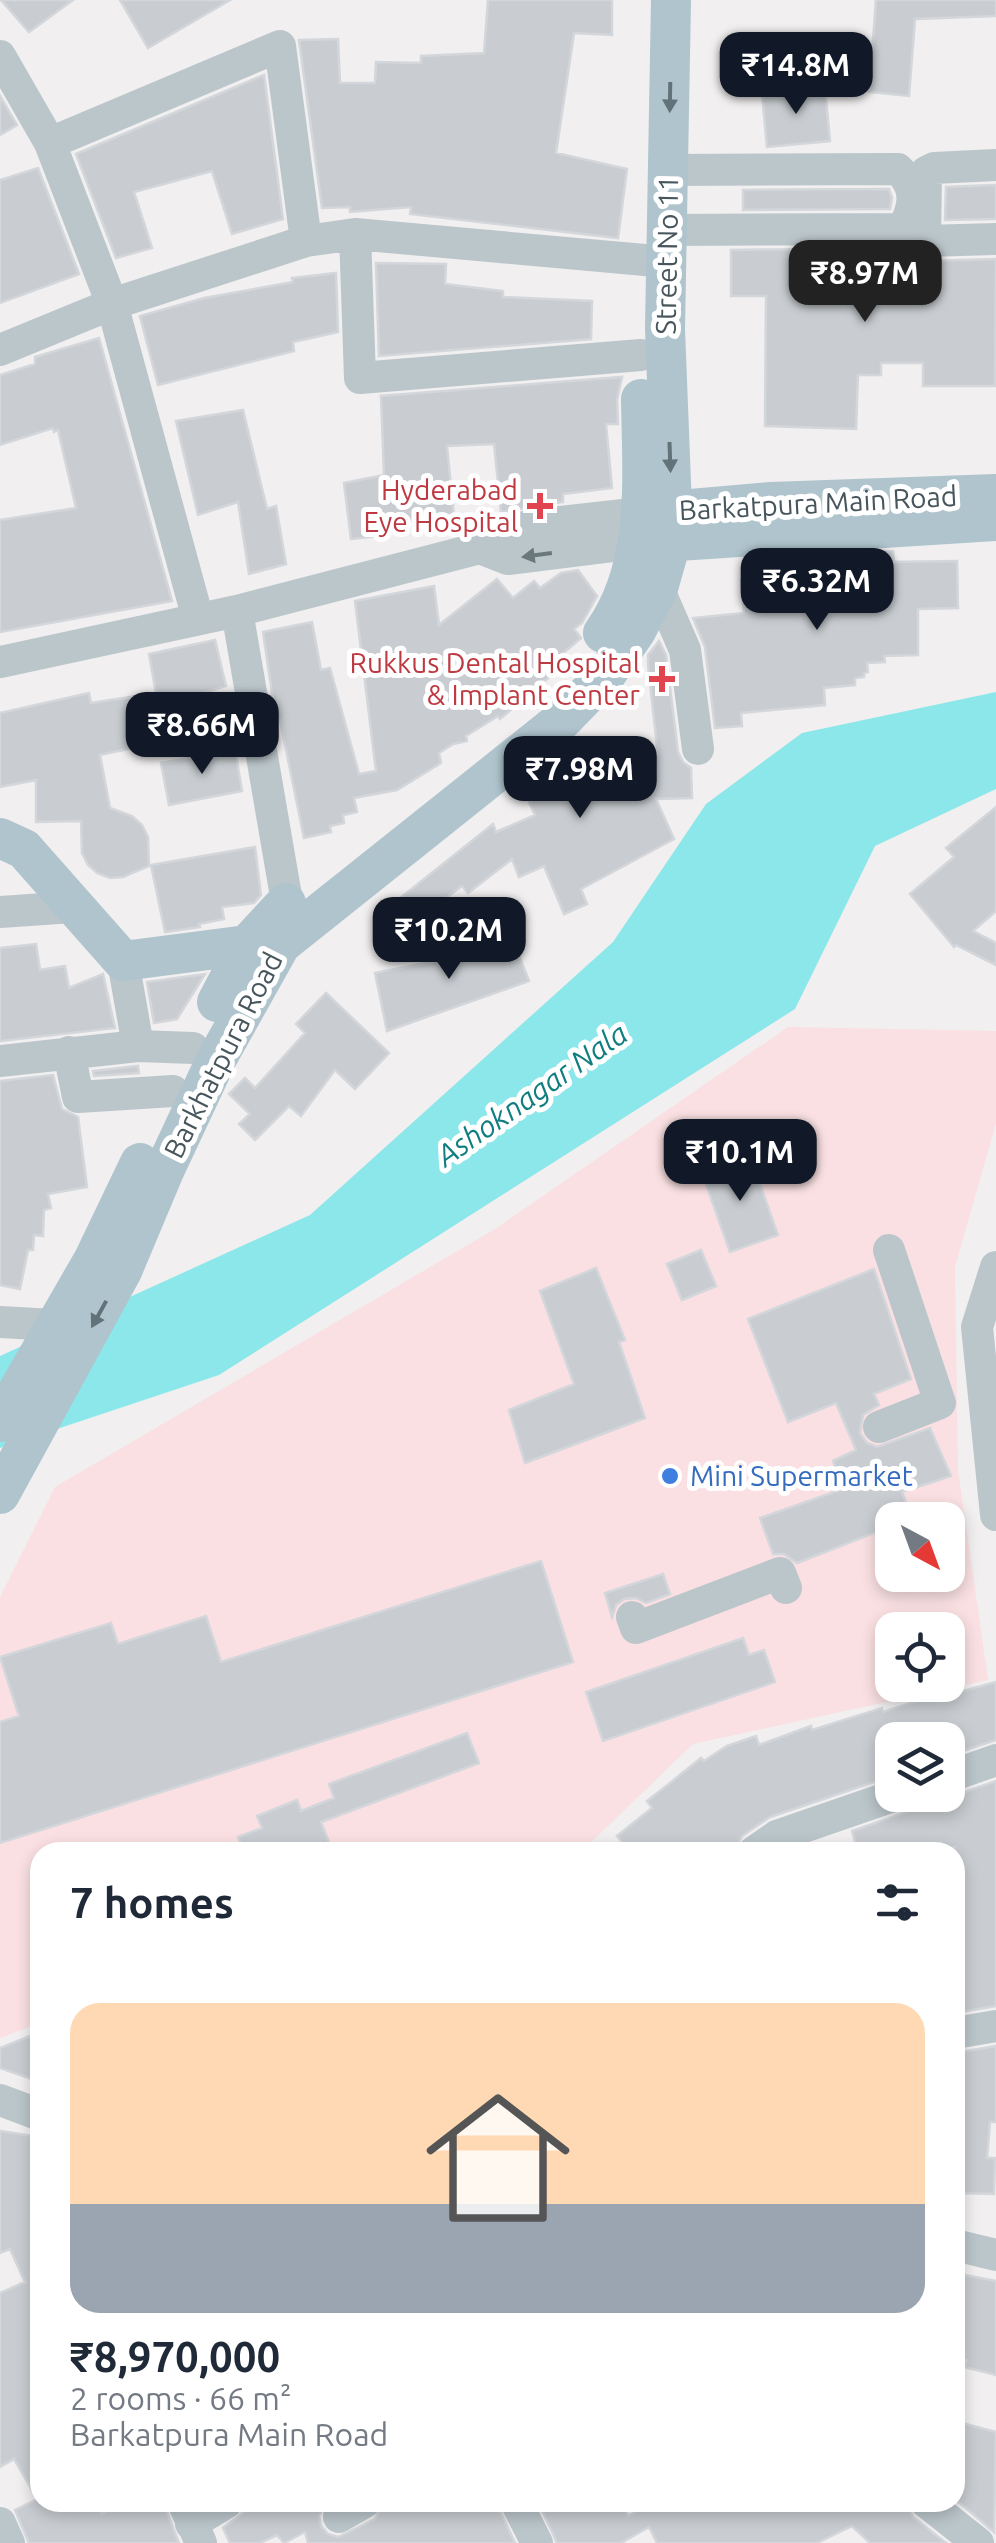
<!DOCTYPE html>
<meta charset="utf-8">
<style>
body{margin:0;font-family:Ubuntu,sans-serif;background:#f2f2f3;color:#1f2937;height:100vh;display:flex;flex-direction:column;font-size:38px;white-space:nowrap}
*{box-sizing:border-box;margin:0}
p{font-size:32px;color:#747a83}
.icon{flex:none;width:55px;height:55px;fill:none;stroke:currentColor;stroke-width:2;stroke-linecap:round;stroke-linejoin:round}
.map{position:relative;flex:1;overflow:hidden}
.panel{position:absolute;left:30px;top:1842px;width:935px;height:670px;display:flex;flex-direction:column;background:#fff;border-radius:30px;box-shadow:0 5px 15px #0003}
.panel>*{flex:none}
.needle{width:65px;rotate:139deg}
.controls{position:absolute;left:875px;top:1502px;display:grid;gap:20px}
.controls a{display:grid;place-items:center;width:90px;height:90px;border-radius:20px;background:#fff;box-shadow:0 5px 15px #0003;font-size:50px}
.price{position:absolute;translate:-50% -85px;padding:0 22px;border-radius:20px;background:#111827;color:#fff;font-size:32px;line-height:65px;filter:drop-shadow(0 2px 5px #0008)}
.price::after{content:'';position:absolute;left:50%;top:60px;width:30px;height:22px;margin-left:-15px;background:inherit;clip-path:polygon(0 0,100% 0,50% 100%)}
.price.active{background:#222;color:#fff}
ul{padding:0;list-style:none}
li{display:grid;align-content:center;gap:20px;height:530px;padding:0 40px}
li span{display:grid;place-items:center;height:310px;border-radius:30px;color:#555}
li>.icon{margin-inline-start:auto}
span .icon{width:180px;height:180px;fill:#fffc;stroke-width:1}
li b{font-size:42px}
h2{display:flex;justify-content:space-between;align-items:center;height:120px;padding:0 40px;font-size:42px}
.map>svg:first-child{display:block}
.medical{fill:#fae0e2;fill-rule:evenodd}
.water{fill:#8ce7ea}
.building{fill:#c9cdd1;stroke:#d3d6da;stroke-width:2.5}
.lines{fill:none;stroke-linecap:round;stroke-linejoin:round}
.minor{stroke:#bbc6cb;stroke-width:32}
.major{stroke:#afc4cd;stroke-width:40}
.oneway{fill:#617278}
.oneway2{fill:#6a787d}
.health-dot{fill:#e0444e;stroke:#fff;stroke-width:4}
.shop-dot{fill:#3f7fe0;stroke:#fff;stroke-width:4}
.labels{text-anchor:middle;stroke-width:10;stroke-linejoin:round;paint-order:stroke}
.street-label{font-size:28px;fill:#47565c;stroke:#fff}
.health-label{font-size:28px;fill:#be3a42;stroke:#fff;text-anchor:end}
.shop-label{font-size:28px;fill:#366cbe;stroke:#fff;text-anchor:start}
.water-label{font-size:30px;font-style:italic;fill:#107e81;stroke:#fff}
</style>
<div class="map">
<svg width="996" height="2543" viewBox="0 0 996 2543">
<rect width="100%" height="100%" fill="#f1efef"/>
<path class="medical" d="M 788,1027 L 996,1031 L 996,1123 L 955,1267 L 958,1470 L 988,1680 L 693,1744 L 581,1852 L 40,1852 L 40,2023 L 0,2038 L 0,1597 L 55,1487 L 495,1229 ZM 892,1520 L 948,1520 L 948,1575 L 892,1575 ZM 892,1630 L 948,1630 L 948,1685 L 892,1685 Z"/>
<path class="water" d="M 996,692 L 996,789 L 875,846 L 795,1009 L 219,1375 L 0,1448 L 0,1356 L 310,1215 L 613,942 L 706,804 L 802,733 Z"/>
<path class="building" d="M 1,0 L 73,0 L 29,32 Z
M 120,0 L 230,0 L 148,48 Z
M 488,0 L 612,0 L 612,35 L 574,33 L 556,153 L 627,169 L 618,238 L 410,214 L 411,207 L 350,212 L 350,207 L 322,208 L 299,40 L 338,39 L 340,83 L 375,83 L 376,62 L 421,63 L 421,56 L 484,53 Z
M 876,0 L 996,0 L 996,16 L 915,19 L 909,96 L 869,92 Z
M 264,75 L 283,219 L 232,234 L 212,171 L 134,192 L 152,248 L 116,258 L 76,154 Z
M 825,88 L 830,141 L 767,147 L 762,94 Z
M 0,96 L 17,125 L 0,135 Z
M 38,168 L 79,274 L 0,303 L 0,180 Z
M 996,185 L 996,219 L 945,220 L 946,187 Z
M 889,189 L 892,198 L 890,209 L 743,210 L 743,190 Z
M 907,248 L 914,258 L 926,261 L 996,259 L 995,386 L 923,386 L 923,363 L 881,363 L 881,375 L 858,375 L 856,429 L 765,426 L 766,296 L 731,296 L 731,250 Z
M 376,263 L 446,264 L 445,284 L 503,291 L 503,297 L 592,301 L 591,339 L 379,356 Z
M 336,273 L 338,332 L 293,342 L 294,351 L 158,385 L 140,316 L 204,298 L 293,282 L 292,278 Z
M 99,338 L 172,601 L 0,632 L 0,520 L 76,508 L 58,430 L 54,432 L 53,428 L 0,445 L 0,375 L 35,364 L 35,357 Z
M 622,377 L 617,400 L 618,424 L 606,424 L 612,488 L 563,494 L 563,502 L 501,512 L 494,444 L 447,446 L 454,516 L 376,527 L 377,536 L 351,539 L 344,483 L 384,475 L 381,396 Z
M 243,410 L 267,509 L 276,506 L 286,564 L 249,574 L 238,502 L 198,515 L 176,421 Z
M 893,551 L 894,562 L 957,561 L 958,608 L 918,609 L 918,655 L 884,656 L 885,662 L 867,663 L 868,672 L 864,673 L 864,677 L 855,678 L 855,685 L 824,688 L 825,705 L 741,713 L 742,726 L 715,728 L 705,647 L 693,618 L 744,613 L 741,580 L 812,572 L 813,579 L 872,573 L 872,553 Z
M 578,570 L 597,596 L 582,623 L 574,629 L 581,638 L 561,655 L 567,662 L 500,719 L 498,716 L 466,736 L 467,741 L 453,744 L 439,753 L 441,763 L 397,790 L 354,798 L 357,812 L 343,815 L 344,823 L 330,826 L 331,832 L 304,838 L 280,720 L 276,720 L 263,632 L 312,622 L 321,670 L 330,668 L 359,774 L 376,771 L 355,601 L 434,586 L 439,625 L 497,579 L 513,598 L 534,581 L 540,588 L 561,573 Z
M 215,640 L 226,686 L 143,712 L 151,744 L 100,755 L 110,808 L 132,816 L 142,825 L 148,837 L 149,866 L 123,877 L 110,878 L 97,873 L 88,865 L 82,853 L 81,821 L 36,822 L 36,780 L 0,787 L 0,713 L 89,693 L 91,703 L 156,693 L 149,654 Z
M 659,641 L 666,655 L 678,752 L 683,762 L 691,768 L 692,798 L 656,799 L 674,839 L 581,889 L 587,904 L 564,914 L 544,866 L 519,877 L 512,859 L 468,893 L 462,886 L 428,911 L 424,906 L 412,916 L 399,899 L 493,824 L 496,832 L 535,815 L 529,802 L 596,772 L 658,755 L 648,665 L 648,655 Z
M 235,750 L 242,791 L 169,805 L 161,763 Z
M 996,807 L 996,911 L 973,931 L 996,943 L 996,965 L 956,945 L 954,947 L 910,894 L 954,857 L 946,848 Z
M 255,847 L 261,895 L 254,903 L 222,907 L 224,919 L 199,924 L 200,927 L 165,932 L 151,865 Z
M 511,935 L 529,981 L 387,1031 L 375,973 L 441,960 Z
M 36,944 L 40,970 L 65,966 L 69,988 L 103,974 L 115,1028 L 0,1041 L 0,948 Z
M 205,974 L 177,1019 L 154,1023 L 147,982 Z
M 326,993 L 389,1053 L 355,1089 L 335,1070 L 301,1116 L 289,1106 L 255,1140 L 239,1124 L 250,1114 L 229,1094 L 245,1078 L 255,1088 L 305,1033 L 296,1024 Z
M 138,1066 L 139,1073 L 94,1076 L 93,1071 Z
M 53,1075 L 62,1109 L 78,1117 L 87,1187 L 48,1194 L 51,1208 L 44,1210 L 43,1236 L 34,1235 L 33,1250 L 28,1250 L 20,1289 L 0,1285 L 0,1081 Z
M 750,1156 L 778,1235 L 730,1252 L 702,1173 Z
M 701,1250 L 716,1286 L 682,1300 L 667,1264 Z
M 596,1268 L 625,1340 L 619,1342 L 645,1418 L 525,1463 L 509,1410 L 574,1384 L 540,1291 Z
M 874,1269 L 911,1379 L 874,1394 L 879,1405 L 863,1415 L 860,1433 L 867,1443 L 877,1447 L 930,1428 L 951,1476 L 902,1492 L 913,1520 L 892,1520 L 892,1526 L 797,1563 L 784,1554 L 773,1554 L 760,1518 L 843,1489 L 833,1461 L 856,1450 L 836,1403 L 788,1422 L 748,1319 Z
M 541,1561 L 573,1662 L 0,1843 L 0,1722 L 19,1716 L 0,1657 L 111,1623 L 118,1644 L 206,1616 L 221,1662 Z
M 663,1574 L 670,1594 L 646,1603 L 636,1598 L 624,1599 L 616,1605 L 612,1617 L 605,1593 Z
M 743,1638 L 749,1655 L 764,1650 L 775,1682 L 603,1741 L 586,1692 Z
M 996,1682 L 996,1740 L 948,1756 L 948,1740 L 892,1740 L 892,1776 L 770,1817 L 742,1836 L 734,1852 L 630,1852 L 617,1836 L 652,1808 L 647,1801 L 670,1783 L 701,1758 L 704,1761 L 727,1746 L 756,1736 L 759,1745 L 811,1726 L 812,1730 L 882,1708 L 883,1712 L 936,1695 L 937,1698 Z
M 467,1733 L 479,1763 L 321,1822 L 333,1852 L 244,1852 L 238,1837 L 262,1828 L 257,1816 L 297,1800 L 301,1811 L 334,1798 L 329,1784 Z
M 996,1781 L 996,2006 L 955,2013 L 955,1847 L 938,1852 L 858,1852 L 852,1831 Z
M 40,2032 L 40,2082 L 0,2068 L 0,2048 Z
M 996,2046 L 996,2122 L 990,2122 L 987,2158 L 995,2158 L 994,2194 L 955,2193 L 955,2053 Z
M 0,2131 L 40,2137 L 40,2502 L 96,2502 L 102,2514 L 124,2502 L 163,2502 L 179,2543 L 29,2543 L 15,2510 L 37,2499 L 14,2459 L 0,2467 L 0,2293 L 25,2282 L 10,2249 L 0,2253 Z
M 955,2273 L 996,2281 L 996,2375 L 965,2367 L 967,2360 L 955,2358 Z
M 955,2421 L 996,2432 L 994,2532 L 955,2499 Z
M 247,2502 L 326,2502 L 319,2516 L 321,2526 L 328,2534 L 338,2537 L 375,2519 L 385,2502 L 496,2502 L 515,2543 L 308,2543 L 305,2532 L 284,2543 L 277,2535 L 260,2543 L 230,2543 L 223,2528 L 244,2512 Z
M 555,2502 L 621,2502 L 628,2516 L 654,2502 L 906,2502 L 913,2517 L 946,2543 L 870,2543 L 852,2526 L 817,2543 L 657,2543 L 649,2527 L 621,2543 L 557,2543 L 542,2510 Z"/>
<g class="lines">
<path class="minor" d="M 0,56 L 50,143 L 112,304 L 198,619
M 50,143 L 280,46 L 306,241
M 996,165 L 934,168 L 926,172 L 925,241 L 996,239
M 668,230 L 903,229 C 915,206 918,188 898,169 L 669,170
M 355,234 L 360,378 L 641,355
M 0,350 L 112,304 L 306,241 L 355,234 L 667,262
M 480,548 L 508,559 L 636,543
M 658,588 L 685,650 L 698,749
M 237,611 L 287,902
M 0,662 L 237,611 L 480,548 L 506,531 L 534,525 L 641,513
M 0,912 L 73,907
M 123,961 L 138,1046
M 69,1052 L 78,1097 L 173,1091
M 0,1061 L 138,1046 L 193,1048
M 996,1267 L 977,1327 L 996,1515
M 0,1322 L 53,1325
M 879,1427 L 940,1403 L 889,1250
M 632,1617 L 636,1628 L 780,1573 L 786,1588
M 948,1777 L 996,1760
M 754,1852 L 777,1836 L 896,1795
M 955,2033 L 996,2026
M 0,2100 L 40,2115
M 955,2245 L 996,2255
M 183,2502 L 201,2543
M 516,2502 L 537,2543
M 926,2502 L 978,2543
M 339,2517 L 365,2502
M 0,2523 L 9,2543
M 191,2524 L 227,2502"/>
<path class="major" d="M 645,513 L 771,502 L 996,494
M 646,543 L 996,521
M 603,633 C 651,566 642,477 641,399
M 0,838 L 24,849 L 123,961 L 247,945
M 217,1002 L 247,945 L 286,903
M 0,1422 L 94,1259 L 140,1163
M 0,1494 L 122,1271 L 164,1171 L 216,1060 L 281,944 L 562,720 L 605,676 L 636,631 L 658,588 L 671,542 L 672,509 L 665,329 L 671,0"/>
</g>
<defs><path id="oneway-solid" d="M-6-.8H1V-3.2L6.5 0L1 3.2V.8H-6Z" transform="scale(2.5)"/></defs>
<g class="oneway">
<use href="#oneway-solid" transform="translate(670 97) rotate(91)"/>
<use href="#oneway-solid" transform="translate(670 457) rotate(88)"/>
<use href="#oneway-solid" transform="translate(99 1314) rotate(119)"/>
</g>
<use class="oneway2" href="#oneway-solid" transform="translate(537 555) rotate(172)"/>
<g class="health-dot">
<path d="M535 491h10v10h10v10h-10v10h-10v-10h-10v-10h10z"/>
<path d="M657 664h10v10h10v10h-10v10h-10v-10h-10v-10h10z"/>
</g>
<circle class="shop-dot" cx="670" cy="1476" r="10"/>
<g class="labels">
<g class="street-label">
<text transform="translate(667 255) rotate(-89)" y="10">Street No 11</text>
<text transform="translate(818 503) rotate(-3)" y="10">Barkatpura Main Road</text>
<text transform="translate(223 1055) rotate(-63)" y="10">Barkhatpura Road</text>
</g>
<g class="health-label">
<text x="518" y="500">Hyderabad<tspan x="518" dy="32">Eye Hospital</tspan></text>
<text x="640" y="673">Rukkus Dental Hospital<tspan x="640" dy="32">&amp; Implant Center</tspan></text>
</g>
<g class="shop-label">
<text x="690" y="1486">Mini Supermarket</text>
</g>
<g class="water-label">
<text transform="translate(532 1095) rotate(-35)" y="10">Ashoknagar Nala</text>
</g>
</g>
</svg>
<div class="controls">
<a><svg class="needle" viewBox="-14 -14 28 28"><path d="M0-13l5 13h-10z" fill="#e53935"/><path d="M0 13l5-13h-10z" fill="#747a83"/></svg></a>
<a><svg class="icon" aria-label="locate" viewBox="0 0 24 24"><circle cx="12" cy="12" r="6"/><path d="M12 2v4M12 18v4M2 12h4M18 12h4"/></svg></a>
<a><svg class="icon" aria-label="layers" viewBox="0 0 24 24"><path d="M12 4l9 5-9 5-9-5zM3 14l9 5 9-5"/></svg></a>
</div>
<b class="price" style="left:796px;top:117px">₹14.8M</b>
<b class="price active" style="left:865px;top:325px">₹8.97M</b>
<b class="price" style="left:817px;top:633px">₹6.32M</b>
<b class="price" style="left:202px;top:777px">₹8.66M</b>
<b class="price" style="left:580px;top:821px">₹7.98M</b>
<b class="price" style="left:449px;top:982px">₹10.2M</b>
<b class="price" style="left:740px;top:1204px">₹10.1M</b>
<section class="panel">
<h2>7 homes<svg class="icon" aria-label="filters" viewBox="0 0 24 24"><path d="M4 7h16M4 17h16"/><circle cx="9" cy="7" r="2"/><circle cx="15" cy="17" r="2"/></svg></h2>
<ul>
<li><span style="background:linear-gradient(#ffd9b3 65%,#9aa5b1 0)"><svg class="icon" aria-label="home" viewBox="0 0 24 24"><path d="M3 11l9-7 9 7M6 9v11h12V9"/></svg></span><div><b>₹8,970,000</b><p>2 rooms · 66 m²</p><p>Barkatpura Main Road</p></div></li>
</ul>
</section>
</div>
